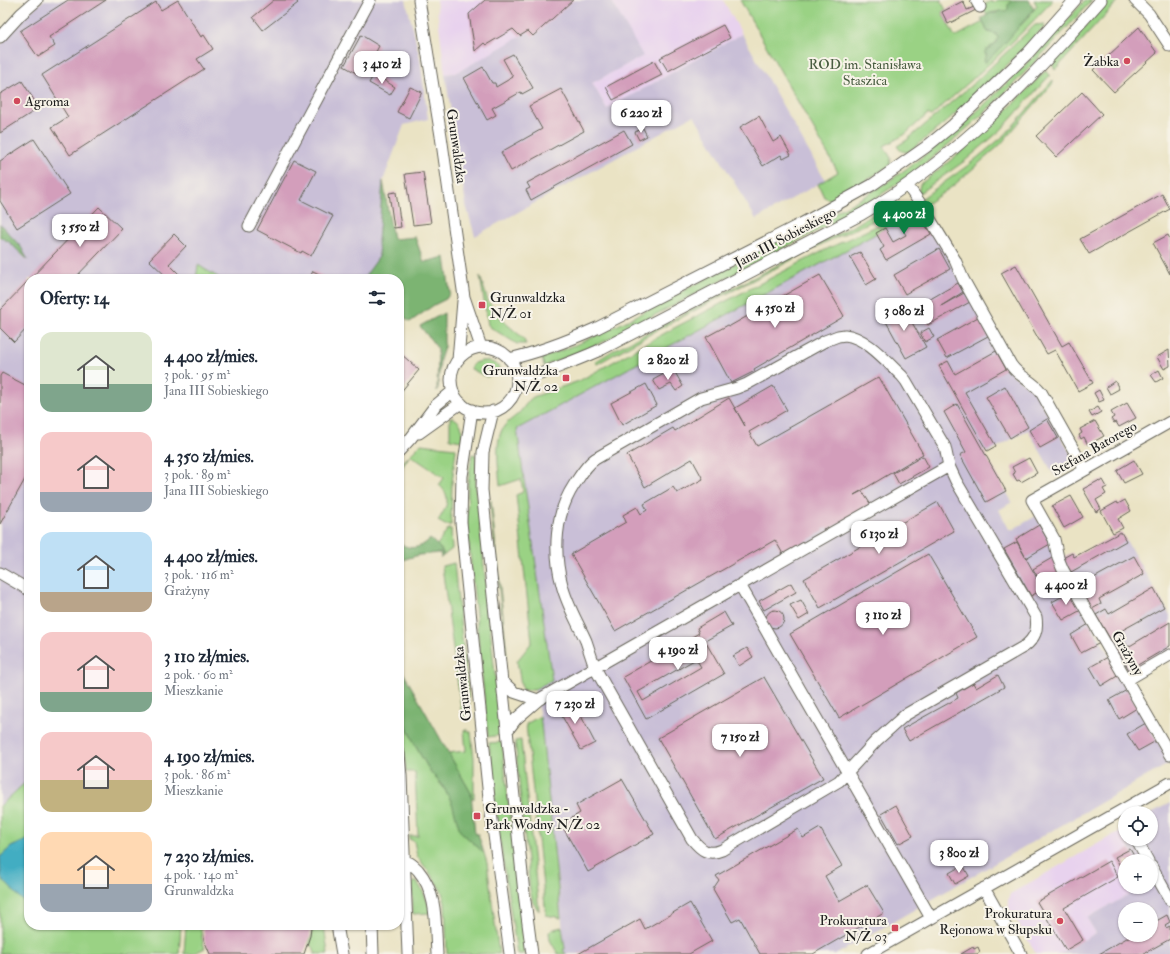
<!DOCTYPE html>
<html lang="pl">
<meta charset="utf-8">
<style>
body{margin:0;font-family:"IM FELL Double Pica",serif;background:#f2f2f3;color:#1f2937;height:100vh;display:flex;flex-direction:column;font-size:15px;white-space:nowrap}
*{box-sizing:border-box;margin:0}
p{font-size:13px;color:#747a83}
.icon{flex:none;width:22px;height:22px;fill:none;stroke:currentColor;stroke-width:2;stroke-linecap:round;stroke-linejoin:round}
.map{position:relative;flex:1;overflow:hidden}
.sheet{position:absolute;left:24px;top:274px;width:380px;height:656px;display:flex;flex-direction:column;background:#fff;border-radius:16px;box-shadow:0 1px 3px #0004}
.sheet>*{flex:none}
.controls{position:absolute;left:1118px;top:806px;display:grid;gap:8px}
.controls a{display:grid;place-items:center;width:40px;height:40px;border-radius:50%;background:#fff;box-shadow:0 1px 3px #0004;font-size:20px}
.price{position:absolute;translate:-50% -34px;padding:0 9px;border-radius:8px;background:#fff;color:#222;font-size:13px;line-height:26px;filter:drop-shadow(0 1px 2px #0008)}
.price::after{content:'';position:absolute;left:50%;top:24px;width:12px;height:9px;margin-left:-6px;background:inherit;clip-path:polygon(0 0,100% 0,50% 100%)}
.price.current{background:#0b8043;color:#fff}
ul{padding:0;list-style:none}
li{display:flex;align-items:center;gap:12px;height:100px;padding:0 16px}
li span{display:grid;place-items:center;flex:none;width:112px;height:80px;border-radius:12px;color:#555}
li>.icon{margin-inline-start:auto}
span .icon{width:48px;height:48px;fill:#fffc;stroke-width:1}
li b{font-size:17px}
h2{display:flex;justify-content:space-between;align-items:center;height:48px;padding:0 16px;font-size:17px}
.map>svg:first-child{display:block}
.built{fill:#e8d2ee}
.industrial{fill:#c9bfd7;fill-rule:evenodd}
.green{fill:#9ad284;stroke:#5b7750}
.forest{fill:#7bb472;stroke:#4c6847}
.water{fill:#43adc2;stroke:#30646f}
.building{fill:#d39ebb;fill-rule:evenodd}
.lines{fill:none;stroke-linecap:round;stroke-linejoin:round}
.minor-casing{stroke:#646257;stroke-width:13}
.minor{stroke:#fff;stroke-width:11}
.poi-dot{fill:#d1495b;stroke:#f7f3e8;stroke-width:1.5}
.labels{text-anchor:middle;stroke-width:4;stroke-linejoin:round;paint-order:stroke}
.poi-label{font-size:14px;fill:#1c1c1c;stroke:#f7f3e8;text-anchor:end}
.park-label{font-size:14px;fill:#485c40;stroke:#f7f3e8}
.street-label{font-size:14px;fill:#1c1c1c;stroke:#f7f3e8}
</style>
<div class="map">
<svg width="1170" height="954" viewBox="0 0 1170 954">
<rect width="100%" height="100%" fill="#f7f3e8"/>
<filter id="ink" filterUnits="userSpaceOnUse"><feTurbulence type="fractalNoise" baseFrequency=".025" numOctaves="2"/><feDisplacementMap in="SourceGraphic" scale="8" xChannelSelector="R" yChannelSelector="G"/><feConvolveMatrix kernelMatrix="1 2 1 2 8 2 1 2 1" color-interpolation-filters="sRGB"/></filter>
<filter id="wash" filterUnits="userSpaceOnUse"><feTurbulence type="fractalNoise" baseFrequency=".012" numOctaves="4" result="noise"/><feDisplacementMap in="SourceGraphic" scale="16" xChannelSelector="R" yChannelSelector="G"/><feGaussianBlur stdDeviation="0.9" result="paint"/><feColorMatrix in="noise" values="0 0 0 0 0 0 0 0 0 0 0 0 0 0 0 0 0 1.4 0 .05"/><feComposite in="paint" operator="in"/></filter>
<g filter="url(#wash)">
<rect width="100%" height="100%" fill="#eae3c4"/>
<path class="built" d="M 436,0 L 574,0 L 533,37 L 456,73 L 445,74 Z
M 611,0 L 723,0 L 742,34 L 607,109 L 592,83 L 642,56 Z
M 1120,831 L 1137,861 L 1125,861 L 1125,887 L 1143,887 L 1087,918 L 1096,933 L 1059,954 L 1036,954 L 1008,906 L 1008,900 L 1010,894 Z"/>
<path class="industrial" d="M 44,0 L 406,0 L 420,58 L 428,119 L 404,125 L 383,181 L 378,241 L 379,258 L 363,279 L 221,279 L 198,265 L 196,279 L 29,279 L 29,779 L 0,806 L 0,237 L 9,242 L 26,259 L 21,247 L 0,224 L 0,46 L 26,15 Z
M 574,0 L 611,0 L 643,56 L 592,83 L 607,109 L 742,34 L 825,180 L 756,219 L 694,115 L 475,236 L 466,205 L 445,74 L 456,73 L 528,32 L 533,37 Z
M 920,208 L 1013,375 L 1035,392 L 1076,463 L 1054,475 L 1028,430 L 987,453 L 982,448 L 1012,502 L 999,510 L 1010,531 L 1036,516 L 1052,543 L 1056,561 L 1170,763 L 837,954 L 566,954 L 563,950 L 565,949 L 541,723 L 535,689 L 552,680 L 517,429 L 872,236 Z
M 1121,532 L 1170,615 L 1170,650 L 1128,674 L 1061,558 L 1072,553 L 1075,557 Z
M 1170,803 L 1170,954 L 1059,954 L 1096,933 L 1087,918 L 1143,887 L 1151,887 L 1151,861 L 1137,861 L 1125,839 L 1151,839 L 1151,813 ZM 1125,909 L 1151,909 L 1151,935 L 1125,935 Z"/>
<path class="green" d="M 740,0 L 943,0 L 941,1 L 946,10 L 942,12 L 955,37 L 983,22 L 988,32 L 996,34 L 999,38 C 995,45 989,48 987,56 L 1022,24 L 1037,6 L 1034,0 L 1053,0 C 1015,42 973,79 931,116 L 928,114 L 904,135 L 884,146 L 891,158 L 890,165 L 864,182 L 831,200 L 824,197 L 818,184 L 838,172 Z
M 998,0 L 1012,0 L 1009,9 L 1006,11 C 1000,12 992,11 987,15 L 982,6 L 991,1 L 993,3 Z
M 1085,0 L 1092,0 C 1015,85 944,162 842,218 L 605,341 L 574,354 L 544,366 L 542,358 C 601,337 656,305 711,276 C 746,258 780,241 814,223 C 839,210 864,198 886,183 C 962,132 1025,68 1085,0 Z
M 1109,0 L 1119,0 L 1055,70 L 1053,66 L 1054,61 Z
M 1045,24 L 1044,27 C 1001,72 958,115 908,152 C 902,152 900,151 897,146 L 907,140 L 975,82 L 1035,25 Z
M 1045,71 L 1050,75 L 1002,129 L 966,160 L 918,194 L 920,184 C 965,151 1007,112 1045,71 Z
M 1053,80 L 1053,83 L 1000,145 L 953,186 L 925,205 L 921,199 L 967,166 L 1005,135 Z
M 878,211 L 886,215 L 826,242 L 659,329 L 597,364 L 595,362 L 612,351 L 857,224 Z
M 887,221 L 888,226 L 872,236 L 517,429 L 552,680 L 535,689 L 535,690 L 522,690 L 517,661 L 532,642 L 516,495 L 523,492 L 521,479 L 500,486 C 499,470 494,443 503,428 C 506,422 514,418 519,413 C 524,408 527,401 533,397 L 579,381 L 674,328 L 825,250 Z
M 198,265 L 221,279 L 196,279 Z
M 480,276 L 488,301 L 502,320 L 523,338 L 526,344 L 517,344 L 490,327 L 488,325 Z
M 481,361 C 488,360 494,362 499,367 L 499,370 L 487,377 L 471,369 L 471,366 L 475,363 Z
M 450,417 C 463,420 463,430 461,441 L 450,439 Z
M 421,444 L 455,448 L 456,450 L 452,483 L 451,525 L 445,525 L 438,521 C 446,508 453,497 439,485 L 444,478 L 410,455 L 399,472 L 401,464 Z
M 472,454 L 476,455 L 476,487 L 501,735 L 488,737 L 467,523 L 468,483 Z
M 491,500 L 507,655 L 506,655 L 490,503 Z
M 448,529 L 451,529 L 452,549 L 443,556 L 443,552 L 437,545 Z
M 454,563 L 470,713 L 465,716 L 462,715 L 442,566 Z
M 399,710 L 416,747 L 430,771 L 444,788 L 474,843 L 484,853 L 487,863 L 499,954 L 447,954 L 445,903 L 442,892 L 434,879 L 417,856 L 414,841 L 409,839 L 409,836 L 418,836 L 415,772 L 406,772 L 404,751 L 399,731 Z
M 540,716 L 541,723 L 561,918 L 546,915 L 526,724 Z
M 464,730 L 467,730 L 471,732 L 474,758 L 474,799 L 471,799 L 471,793 L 448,753 L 466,751 Z
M 521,740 L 521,741 L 539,911 L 533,903 L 530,890 L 515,741 Z
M 502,742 L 525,954 L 517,954 L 498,827 L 489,743 Z
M 29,779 L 29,925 L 181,925 L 179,954 L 0,954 L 0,806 Z
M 413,882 L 417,882 C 424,892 428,901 430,913 L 413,914 L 412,884 Z
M 186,925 L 200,925 L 203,943 L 205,948 L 193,954 L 184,954 Z
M 313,925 L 324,925 L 328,954 L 314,954 L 316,954 L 313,947 L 309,945 L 313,931 Z
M 562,927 L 565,949 L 563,950 L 566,954 L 558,954 L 550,940 L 549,932 L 554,929 Z"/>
<path class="forest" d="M 1012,0 L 1029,0 L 1034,9 L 1006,42 L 985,63 L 984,60 L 987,55 L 985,54 L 985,51 L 996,43 L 998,38 L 996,34 L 988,32 L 981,19 L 990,13 L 996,13 L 999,11 L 1006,11 L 1008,9 L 1008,5 Z
M 383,181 L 393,239 L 415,237 L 424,262 L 445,257 L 450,293 L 446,299 L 434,305 L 410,322 L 403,316 L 399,321 L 399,279 L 363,279 L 379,257 L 378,241 Z
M 0,224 L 21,247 L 28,260 L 9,242 L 0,237 Z
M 444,313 L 444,347 L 440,360 L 438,387 L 437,391 L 438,349 L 420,326 Z
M 430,539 C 436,544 442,548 443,556 L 441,558 L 440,553 L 419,555 L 399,561 L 399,543 C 410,550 420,549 430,539 Z
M 399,665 L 471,793 L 475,834 L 478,834 L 484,853 L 460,831 L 452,803 L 444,788 L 430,771 L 416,747 L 399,710 Z"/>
<path class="water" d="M 29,839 L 29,907 L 1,878 L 0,857 L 11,847 Z"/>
<g id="blocks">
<path class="building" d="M 68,0 L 106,0 L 49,37 L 55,46 L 38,57 L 20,31 Z
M 178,0 L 201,37 L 204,35 L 213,49 L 197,59 L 204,69 L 70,155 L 52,127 L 68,117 L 42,75 L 156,2 L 161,10 Z
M 274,0 L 295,0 L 298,3 L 263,30 L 253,17 Z
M 485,0 L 573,0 L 533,36 L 528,31 L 520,36 L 513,29 L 486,45 L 484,43 L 475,51 L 469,14 Z
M 963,1 L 967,10 L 974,7 L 976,10 L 948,24 L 942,12 Z
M 723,25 L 730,38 L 668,71 L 660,58 Z
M 1139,27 L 1157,53 L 1114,92 L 1093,70 Z
M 361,35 L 379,46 L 363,77 L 344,66 Z
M 513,54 L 533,88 L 522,94 L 521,92 L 492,108 L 496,115 L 487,120 L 464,78 L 483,67 L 492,83 L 495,83 L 496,87 L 513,77 L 503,59 Z
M 654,61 L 662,75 L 613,100 L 606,87 Z
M 374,74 L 395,87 L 390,95 L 369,83 Z
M 22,81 L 39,108 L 0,133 L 0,94 Z
M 410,87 L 422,92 L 409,118 L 397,112 Z
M 561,89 L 584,131 L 511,171 L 501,152 L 542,129 L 529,106 Z
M 1082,92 L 1102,114 L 1056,157 L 1036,136 Z
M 759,116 L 773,142 L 781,137 L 791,155 L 783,159 L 781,155 L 763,166 L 740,127 Z
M 643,128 L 647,136 L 639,140 L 635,132 Z
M 624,130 L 632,144 L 531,200 L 526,190 L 530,188 L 527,183 Z
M 34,139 L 70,194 L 17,228 L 0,201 L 0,161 Z
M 294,160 L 316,171 L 301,200 L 333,216 L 311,256 L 302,251 L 301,253 L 257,230 Z
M 423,172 L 431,223 L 413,225 L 405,174 Z
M 396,192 L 401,227 L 394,228 L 389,193 Z
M 1162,194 L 1170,209 L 1089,254 L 1080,239 Z
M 99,207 L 122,229 L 74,279 L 30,279 Z
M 916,210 L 931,234 L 886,260 L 880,250 L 884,247 L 876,233 L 885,228 L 893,242 L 906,235 L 897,221 Z
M 174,234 L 186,246 L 169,264 L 184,279 L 169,279 L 149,260 Z
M 1168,235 L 1170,239 L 1170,274 L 1153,243 Z
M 939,249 L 950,269 L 905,294 L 894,275 Z
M 860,252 L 876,279 L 866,285 L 850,257 Z
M 1016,265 L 1062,346 L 1069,342 L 1093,383 L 1078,391 L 1055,350 L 1047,354 L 1001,273 Z
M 313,271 L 323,276 L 322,279 L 309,279 Z
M 820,275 L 844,316 L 843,317 L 754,369 L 755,371 L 731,383 L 706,337 L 728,325 L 730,326 Z
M 29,280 L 29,326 L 14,342 L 0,328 L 0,310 Z
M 958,283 L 963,292 L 941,306 L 964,293 L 970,302 L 928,325 L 923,316 L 918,318 L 913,309 Z
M 902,305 L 926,347 L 906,358 L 883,316 Z
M 978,317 L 988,336 L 947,358 L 937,340 Z
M 929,328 L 934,337 L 925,342 L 920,333 Z
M 1169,350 L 1170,366 L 1164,369 L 1157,357 Z
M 996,351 L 1006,369 L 965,392 L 996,446 L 987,451 L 939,366 L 948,361 L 955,374 Z
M 400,353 L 419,370 L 399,394 L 399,354 Z
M 673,369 L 683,386 L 676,391 L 671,384 L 659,390 L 653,380 Z
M 1159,370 L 1163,378 L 1156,382 L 1151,375 Z
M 2,373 L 29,387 L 29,472 L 0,524 L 0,376 Z
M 879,377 L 923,454 L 854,495 L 862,491 L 871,505 L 829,529 L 828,527 L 823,529 L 824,531 L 783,554 L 775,540 L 615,631 L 571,554 L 626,522 L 623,515 L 637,507 L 641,514 L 647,510 L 644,504 L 673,487 L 677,493 L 703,479 L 692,459 L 645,487 L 627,455 L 673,428 L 675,431 L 729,398 L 745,426 L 735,408 L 773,386 L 787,410 L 749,432 L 757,446 Z
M 1115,381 L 1119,389 L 1110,394 L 1106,387 Z
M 646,384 L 657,405 L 622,425 L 611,403 Z
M 1005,386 L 1028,427 L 1010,438 L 986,397 Z
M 1099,390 L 1104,400 L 1099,402 L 1094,393 Z
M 1127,403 L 1136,418 L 1119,427 L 1116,422 L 1114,423 L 1111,419 L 1114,417 L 1111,412 Z
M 957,404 L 1006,491 L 986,502 L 960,455 L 966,452 L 944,412 Z
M 1098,407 L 1101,412 L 1092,417 L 1089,412 Z
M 1047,419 L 1058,438 L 1040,448 L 1029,430 Z
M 1095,421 L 1104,436 L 1088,445 L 1084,437 L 1081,439 L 1079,435 L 1082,433 L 1080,429 Z
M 923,456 L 929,467 L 899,484 L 893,473 Z
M 1029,458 L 1037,473 L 1021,482 L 1019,480 L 1017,481 L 1013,474 L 1015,473 L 1012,467 Z
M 1134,460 L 1142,474 L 1124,483 L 1117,471 L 1119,470 L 1119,469 Z
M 1103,480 L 1107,487 L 1103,489 L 1106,494 L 1096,500 L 1101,509 L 1096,512 L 1083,489 L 1098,481 L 1099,482 Z
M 1071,496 L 1083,517 L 1064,528 L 1052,506 Z
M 1125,500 L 1131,511 L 1118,519 L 1123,528 L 1113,533 L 1101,511 L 1117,502 L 1118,504 Z
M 938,502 L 954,531 L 820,608 L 804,579 Z
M 1039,525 L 1050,544 L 1026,558 L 1016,539 Z
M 1121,532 L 1126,541 L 1071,572 L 1063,558 L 1072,553 L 1074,557 Z
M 1017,542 L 1043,589 L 1031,596 L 1004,549 Z
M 928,554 L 977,637 L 839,718 L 790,634 Z
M 1134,556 L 1144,574 L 1099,599 L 1101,604 L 1092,609 L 1079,586 Z
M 1052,558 L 1062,577 L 1044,587 L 1033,569 Z
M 791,583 L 796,592 L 764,610 L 759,601 Z
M 1154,588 L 1164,607 L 1119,632 L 1121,636 L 1112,642 L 1096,615 L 1106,609 L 1109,614 Z
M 1070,592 L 1081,610 L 1063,620 L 1052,602 Z
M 801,600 L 809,614 L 799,620 L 790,605 Z
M766 619a9 9 0 1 1 18 0a9 9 0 1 1-18 0Z
M 724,612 L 732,626 L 705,641 L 724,674 L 646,719 L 623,677 L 699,633 L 697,628 ZM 696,659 L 701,667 L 643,701 L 638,692 Z
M 1170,622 L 1170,646 L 1129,670 L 1116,647 L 1125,642 L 1128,647 Z
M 1089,624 L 1100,643 L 1081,653 L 1071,635 Z
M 747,648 L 753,657 L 739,666 L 733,656 Z
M 1108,657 L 1119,675 L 1101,686 L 1090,667 Z
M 998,675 L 1004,687 L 909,741 L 902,729 L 958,698 L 956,693 L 973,683 L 976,688 Z
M 764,677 L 823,778 L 715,839 L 658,738 Z
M 1127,690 L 1137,708 L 1119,719 L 1109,700 Z
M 563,697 L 574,715 L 579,712 L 595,743 L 581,750 L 554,702 Z
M 1146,723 L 1156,741 L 1138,751 L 1127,734 Z
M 622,779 L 654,834 L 588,872 L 561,824 L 580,813 L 576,805 Z
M 896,805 L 913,836 L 898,844 L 881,814 Z
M 820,828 L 842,866 L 825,876 L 839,901 L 867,885 L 884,913 L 813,954 L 760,954 L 740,918 L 732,922 L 713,889 L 719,880 L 716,876 L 798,829 L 803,838 Z
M 1130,849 L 1137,861 L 1125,861 L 1125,874 L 1115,857 Z
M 1109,861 L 1118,877 L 1064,908 L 1083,940 L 1066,950 L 1037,902 Z
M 963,865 L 969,876 L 955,884 L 949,873 Z
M 690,903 L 712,941 L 689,954 L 578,954 L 640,919 L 645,929 Z
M 1167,915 L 1170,922 L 1165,925 L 1166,928 L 1170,926 L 1170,939 L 1143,954 L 1099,954 L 1132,935 L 1151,935 L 1151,924 Z
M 203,925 L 310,925 L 311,928 L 310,936 L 304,954 L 210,954 L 204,940 Z
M 973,947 L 974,949 L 978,947 L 980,952 L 977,954 L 961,954 Z"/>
</g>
</g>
<g filter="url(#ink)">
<use href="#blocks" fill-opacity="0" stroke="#646257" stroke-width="1"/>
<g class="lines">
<defs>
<path id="minor" d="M 419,0 L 441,136 L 464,297 L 481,347
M 976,0 L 980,7
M 1135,0 L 1149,14 L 1170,46
M 0,37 L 21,14 L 37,0
M 907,185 L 922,206 L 955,260 L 963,279 L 1011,365 C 1020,378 1032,380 1041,392 L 1085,470
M 249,226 L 370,0
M 845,335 C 866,337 887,362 902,376 L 906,381 L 945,447 L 949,466 L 956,481 L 1036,617 C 1038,630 1035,638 1025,646 L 905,715 L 876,741 L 839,781 L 722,850 C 708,856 701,850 692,839 L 595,668 C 592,659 589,650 586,641 C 578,623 567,605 562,585 C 553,552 555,514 574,485 C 580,476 586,465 595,459 L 701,398 L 737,388 L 747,384 L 825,341 L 838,336 Z
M451 380a33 33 0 1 1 66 0a33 33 0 1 1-66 0Z
M 509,359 C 540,352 568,341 597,328 L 801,224 L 872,185 L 926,147 L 953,125 L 1028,53 L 1075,0
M 458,360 L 463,301
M 517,384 C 545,371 574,362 602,349 L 862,214 C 956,159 1030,80 1101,0
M 472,410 L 462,476 L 461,522 L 489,798 L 510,954
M 493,411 L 483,452 L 482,490 L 524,893 L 532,954
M 1170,422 L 1032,500 L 1054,539 L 1058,558 L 1063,570 L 1170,755
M 419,433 L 461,403
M 399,451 L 411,438 L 435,406 L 453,391
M 0,573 L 29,590
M 740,585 L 931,918
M 1127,680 L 1170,655
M 502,681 L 514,692 L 538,700 L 516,719 L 507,731
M 538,700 L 949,466
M 399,754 L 401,776 L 408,954
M 1136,839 L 1148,861
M 399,861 C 408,860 412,864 418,870 C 438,894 435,924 437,954
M 1151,866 L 1170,900
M 984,888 L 1021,954
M 337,925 L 342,954
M 372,925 L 373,954
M 868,954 L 1170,783"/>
</defs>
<use href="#minor" class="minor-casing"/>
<use href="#minor" class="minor"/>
</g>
</g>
<g class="poi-dot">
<circle cx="1127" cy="61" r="4"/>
<circle cx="17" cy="101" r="4"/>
<rect x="478" y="301" width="8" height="8" rx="2"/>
<rect x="562" y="374" width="8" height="8" rx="2"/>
<rect x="473" y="812" width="8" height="8" rx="2"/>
<circle cx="1060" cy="921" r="4"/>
<rect x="891" y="924" width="8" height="8" rx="2"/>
</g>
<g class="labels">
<g class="poi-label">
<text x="1119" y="66">Żabka</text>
<text x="25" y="106" text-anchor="start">Agroma</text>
<text x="490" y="302" text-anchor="start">Grunwaldzka<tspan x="490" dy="16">N/Ż 01</tspan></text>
<text x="558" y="375">Grunwaldzka<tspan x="558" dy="16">N/Ż 02</tspan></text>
<text x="485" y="813" text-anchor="start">Grunwaldzka -<tspan x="485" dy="16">Park Wodny N/Ż 02</tspan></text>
<text x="1052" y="918">Prokuratura<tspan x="1052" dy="16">Rejonowa w Słupsku</tspan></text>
<text x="887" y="925">Prokuratura<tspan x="887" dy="16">N/Ż 03</tspan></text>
</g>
<g class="park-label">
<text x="865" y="69">ROD im. Stanisława<tspan x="865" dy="16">Staszica</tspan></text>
</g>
<g class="street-label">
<text transform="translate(457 146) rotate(82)" y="5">Grunwaldzka</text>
<text transform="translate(785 237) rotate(-28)" y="5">Jana III Sobieskiego</text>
<text transform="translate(1094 448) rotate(-30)" y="5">Stefana Batorego</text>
<text transform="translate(1128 653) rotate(60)" y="5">Grażyny</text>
<text transform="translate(462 684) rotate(-96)" y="5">Grunwaldzka</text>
</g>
</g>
</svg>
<div class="controls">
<a><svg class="icon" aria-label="locate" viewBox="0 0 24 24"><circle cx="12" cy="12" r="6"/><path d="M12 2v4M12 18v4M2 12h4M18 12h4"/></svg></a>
<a>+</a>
<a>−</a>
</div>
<b class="price" style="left:382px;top:85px">3 410 zł</b>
<b class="price" style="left:641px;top:134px">6 220 zł</b>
<b class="price current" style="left:904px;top:235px">4 400 zł</b>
<b class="price" style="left:80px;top:248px">3 550 zł</b>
<b class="price" style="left:775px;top:329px">4 350 zł</b>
<b class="price" style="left:904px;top:332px">3 080 zł</b>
<b class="price" style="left:668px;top:381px">2 820 zł</b>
<b class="price" style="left:879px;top:555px">6 130 zł</b>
<b class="price" style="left:1066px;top:606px">4 400 zł</b>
<b class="price" style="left:883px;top:636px">3 110 zł</b>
<b class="price" style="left:678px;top:671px">4 190 zł</b>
<b class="price" style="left:575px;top:725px">7 230 zł</b>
<b class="price" style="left:740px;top:758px">7 150 zł</b>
<b class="price" style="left:959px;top:874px">3 800 zł</b>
<section class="sheet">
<h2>Oferty: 14<svg class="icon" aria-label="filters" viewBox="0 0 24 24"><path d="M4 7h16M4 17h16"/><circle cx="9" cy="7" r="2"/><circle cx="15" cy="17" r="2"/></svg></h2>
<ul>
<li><span style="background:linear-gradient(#dfe7d0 65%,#7fa58c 0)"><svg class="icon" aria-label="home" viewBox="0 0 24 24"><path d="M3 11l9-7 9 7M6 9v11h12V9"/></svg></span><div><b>4 400 zł/mies.</b><p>3 pok. · 95 m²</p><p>Jana III Sobieskiego</p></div></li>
<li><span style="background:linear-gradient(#f6c9c9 75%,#9aa5b1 0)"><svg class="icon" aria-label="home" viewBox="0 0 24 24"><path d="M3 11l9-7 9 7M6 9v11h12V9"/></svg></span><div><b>4 350 zł/mies.</b><p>3 pok. · 89 m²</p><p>Jana III Sobieskiego</p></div></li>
<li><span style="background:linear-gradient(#bfe0f5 75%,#b9a48a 0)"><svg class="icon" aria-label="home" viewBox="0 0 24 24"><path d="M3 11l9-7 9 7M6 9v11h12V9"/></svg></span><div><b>4 400 zł/mies.</b><p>3 pok. · 116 m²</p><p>Grażyny</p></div></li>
<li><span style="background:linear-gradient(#f6c9c9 75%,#7fa58c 0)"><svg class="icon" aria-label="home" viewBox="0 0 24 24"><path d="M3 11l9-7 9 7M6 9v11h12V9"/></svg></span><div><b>3 110 zł/mies.</b><p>2 pok. · 60 m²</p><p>Mieszkanie</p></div></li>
<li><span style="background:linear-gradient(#f6c9c9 60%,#c2b280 0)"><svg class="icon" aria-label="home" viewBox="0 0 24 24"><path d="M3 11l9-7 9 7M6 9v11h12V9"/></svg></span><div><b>4 190 zł/mies.</b><p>3 pok. · 86 m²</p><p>Mieszkanie</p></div></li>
<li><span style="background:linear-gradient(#ffd9b3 65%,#9aa5b1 0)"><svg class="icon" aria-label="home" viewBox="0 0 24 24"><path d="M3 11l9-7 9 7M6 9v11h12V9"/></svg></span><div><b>7 230 zł/mies.</b><p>4 pok. · 140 m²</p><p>Grunwaldzka</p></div></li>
</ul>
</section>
</div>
